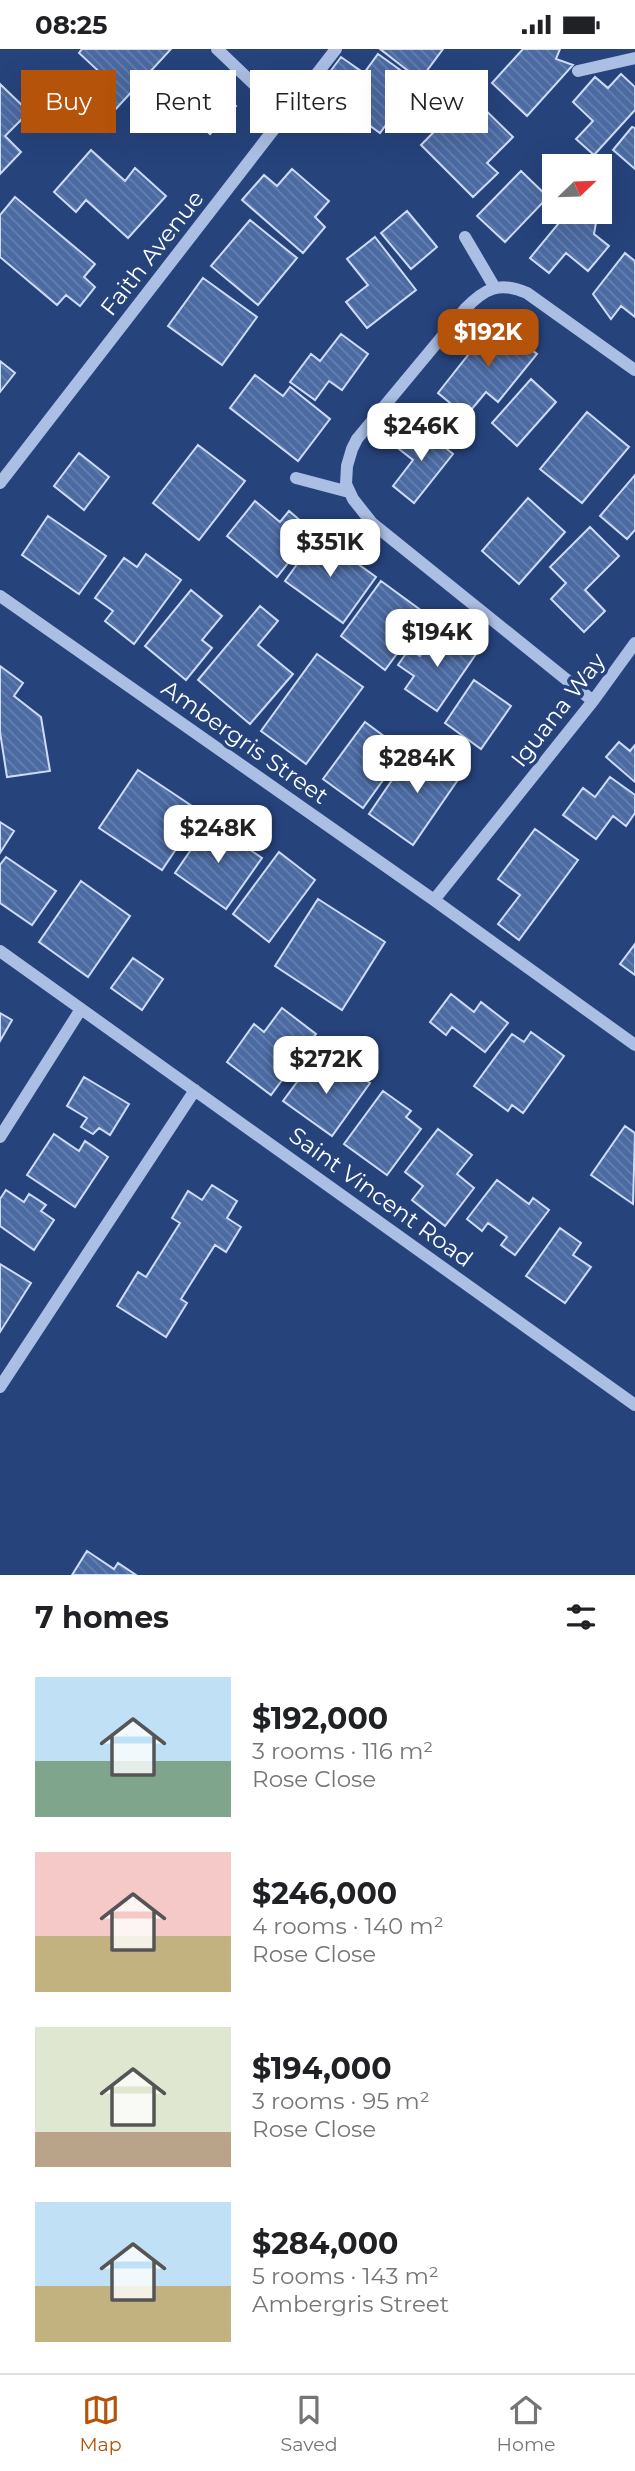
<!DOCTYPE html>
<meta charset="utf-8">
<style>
body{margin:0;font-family:Montserrat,sans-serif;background:#f2f2f2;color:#202124;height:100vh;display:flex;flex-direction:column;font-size:26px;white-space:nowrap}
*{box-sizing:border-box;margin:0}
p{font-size:23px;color:#757577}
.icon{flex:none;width:38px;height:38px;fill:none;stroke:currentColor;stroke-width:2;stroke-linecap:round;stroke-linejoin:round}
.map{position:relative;height:1526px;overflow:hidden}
.drawer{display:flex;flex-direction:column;background:#fff;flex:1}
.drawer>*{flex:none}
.top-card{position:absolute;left:21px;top:21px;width:593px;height:63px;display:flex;gap:14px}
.needle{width:46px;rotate:67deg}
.buttons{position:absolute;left:542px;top:105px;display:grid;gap:14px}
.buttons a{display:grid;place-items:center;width:70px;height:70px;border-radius:0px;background:#fff;box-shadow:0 7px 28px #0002;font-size:35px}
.price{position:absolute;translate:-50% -60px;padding:0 16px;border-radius:14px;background:#fff;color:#222;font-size:23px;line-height:46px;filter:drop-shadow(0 2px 4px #0008)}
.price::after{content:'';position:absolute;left:50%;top:42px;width:21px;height:16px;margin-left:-10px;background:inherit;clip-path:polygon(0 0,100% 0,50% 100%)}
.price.selected{background:#b45309;color:#fff}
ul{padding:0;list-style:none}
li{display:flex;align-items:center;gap:21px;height:175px;padding:0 35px}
li span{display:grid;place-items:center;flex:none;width:196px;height:140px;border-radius:0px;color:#555}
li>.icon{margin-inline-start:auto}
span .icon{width:84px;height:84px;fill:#fffc;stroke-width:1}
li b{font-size:30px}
h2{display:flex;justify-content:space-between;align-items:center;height:84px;padding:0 35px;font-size:30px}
.chip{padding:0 24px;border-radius:0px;background:#fff;box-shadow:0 7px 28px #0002;font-size:24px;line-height:63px}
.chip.selected{background:#b45309;color:#fff}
.status{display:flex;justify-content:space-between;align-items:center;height:49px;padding:0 35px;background:#fff;direction:ltr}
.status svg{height:19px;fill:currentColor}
.tabs{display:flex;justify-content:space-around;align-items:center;height:98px;border-top:2px solid #e0e0e0;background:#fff;font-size:19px;color:#757577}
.tabs a{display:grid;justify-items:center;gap:4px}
.tabs .selected{color:#b45309}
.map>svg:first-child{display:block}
.building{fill:url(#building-back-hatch);stroke:#cddbf4;stroke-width:2}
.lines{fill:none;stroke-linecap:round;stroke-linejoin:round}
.minor{stroke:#abbfe4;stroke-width:12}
.labels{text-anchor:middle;stroke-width:7;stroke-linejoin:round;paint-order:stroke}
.street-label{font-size:23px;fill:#fff;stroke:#26437c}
</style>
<div class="status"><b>08:25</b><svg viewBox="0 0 49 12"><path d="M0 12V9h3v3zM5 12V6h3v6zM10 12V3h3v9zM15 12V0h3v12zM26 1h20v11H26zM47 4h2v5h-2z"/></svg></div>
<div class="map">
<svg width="635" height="1526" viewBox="0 0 635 1526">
<defs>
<pattern id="building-back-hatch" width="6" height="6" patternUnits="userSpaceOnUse" patternTransform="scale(1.75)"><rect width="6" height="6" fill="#4b6aa2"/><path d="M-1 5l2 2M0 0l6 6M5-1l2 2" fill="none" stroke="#6680b0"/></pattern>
</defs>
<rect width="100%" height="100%" fill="#26437c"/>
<path class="building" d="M 82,0 L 171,0 L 113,63 L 93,44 L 106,29 L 79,4 Z
M 380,0 L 443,0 L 420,31 Z
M 523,0 L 560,0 L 556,10 L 573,16 L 527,67 L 492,34 Z
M 378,5 L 417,33 L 380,84 L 318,39 L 341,8 L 364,24 Z
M 621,25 L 635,38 L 635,61 L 594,106 L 576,90 L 593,72 L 573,53 L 595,28 L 608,39 Z
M 0,35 L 29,63 L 5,87 L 21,103 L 0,125 Z
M 213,35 L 236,57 L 210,85 L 187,63 Z
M 470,46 L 513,88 L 487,114 L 498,124 L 473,148 L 421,96 Z
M 632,78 L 635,79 L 635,120 L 613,101 Z
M 91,101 L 125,132 L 135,119 L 166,147 L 128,189 L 86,151 L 76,163 L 54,143 Z
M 292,120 L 329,152 L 315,168 L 325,178 L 303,204 L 242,151 L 264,126 L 277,137 Z
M 521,122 L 548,148 L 505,193 L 477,167 Z
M 15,148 L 95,215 L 84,228 L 95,238 L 80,257 L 66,246 L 57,256 L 0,208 L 0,166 Z
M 407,162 L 437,198 L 411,220 L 381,184 Z
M 568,163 L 591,163 L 597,168 L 594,185 L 609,197 L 588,222 L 566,204 L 549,224 L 530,209 Z
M 250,171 L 297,209 L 258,256 L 211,217 Z
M 375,188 L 416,241 L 367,279 L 346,253 L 368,236 L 347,210 Z
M 625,204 L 635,212 L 635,268 L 621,257 L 611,270 L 593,245 Z
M 203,229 L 257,268 L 222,316 L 168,277 Z
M 495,272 L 537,305 L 498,353 L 486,343 L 466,367 L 438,344 Z
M 341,285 L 368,305 L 342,341 L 329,332 L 315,351 L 290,333 L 311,305 L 320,312 Z
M 0,312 L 15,324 L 0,343 Z
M 255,326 L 283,347 L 290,338 L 330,370 L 298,412 L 230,359 Z
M 531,330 L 556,353 L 517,397 L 492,374 Z
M 587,363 L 629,398 L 582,454 L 540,420 Z
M 417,376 L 453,405 L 414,454 L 393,437 L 413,411 L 399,400 Z
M 198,396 L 245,432 L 199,491 L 153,454 Z
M 79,404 L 109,428 L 84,461 L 54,437 Z
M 635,426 L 635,481 L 627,490 L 600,467 Z
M 528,449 L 565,483 L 519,535 L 482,502 Z
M 255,452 L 280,473 L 289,462 L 303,474 L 297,482 L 307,490 L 277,528 L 227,487 Z
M 48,467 L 106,507 L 79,545 L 22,506 Z
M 590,478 L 619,507 L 585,541 L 605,562 L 584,583 L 551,550 L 566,534 L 550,518 Z
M 318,486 L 376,528 L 343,574 L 285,532 Z
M 146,505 L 181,531 L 134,595 L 105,572 L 113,562 L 95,549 L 124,509 L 137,518 Z
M 381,532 L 426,565 L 385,621 L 341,587 Z
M 191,541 L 222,567 L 202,591 L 212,599 L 186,631 L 145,597 Z
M 260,557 L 278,572 L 258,596 L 293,625 L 250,675 L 198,631 Z
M 439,579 L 476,605 L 437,662 L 405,640 L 414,627 L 398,616 L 409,600 L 420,607 Z
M 317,605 L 363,638 L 306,715 L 261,682 Z
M 0,617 L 23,634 L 14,647 L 41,668 L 50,722 L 7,728 L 0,683 Z
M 474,631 L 511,657 L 481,700 L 445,674 Z
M 365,673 L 404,702 L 363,759 L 323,730 Z
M 619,693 L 630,702 L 635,696 L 635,733 L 606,708 Z
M 438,700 L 466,719 L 413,796 L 369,765 L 407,709 L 424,721 Z
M 138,721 L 201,763 L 162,821 L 99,779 Z
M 610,728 L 635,746 L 635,764 L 626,777 L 613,767 L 596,790 L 563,766 L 583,739 L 595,748 Z
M 0,773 L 14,782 L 0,804 Z
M 210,773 L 262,809 L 226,860 L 175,824 Z
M 535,780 L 578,811 L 519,891 L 498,875 L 520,846 L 498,830 Z
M 279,803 L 315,831 L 269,893 L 233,865 Z
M 6,808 L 56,842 L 32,876 L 0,854 L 0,816 Z
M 81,832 L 130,867 L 88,928 L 39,893 Z
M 318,850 L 385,893 L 342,961 L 275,917 Z
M 635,895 L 635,926 L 620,915 Z
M 133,909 L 163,930 L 142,961 L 111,939 Z
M 451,945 L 474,963 L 481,953 L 508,974 L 485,1003 L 452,978 L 446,986 L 430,973 Z
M 282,959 L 316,985 L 271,1046 L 227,1013 L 254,975 L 264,983 Z
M 0,964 L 12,971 L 0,992 Z
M 531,983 L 564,1007 L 523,1064 L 512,1056 L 508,1062 L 474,1037 L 512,985 L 524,993 Z
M 314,1010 L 342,1031 L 350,1020 L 370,1034 L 332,1087 L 283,1052 Z
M 84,1028 L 129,1055 L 110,1086 L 99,1079 L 93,1085 L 81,1078 L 87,1069 L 67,1057 Z
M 383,1042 L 411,1062 L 406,1068 L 421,1080 L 387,1126 L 344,1095 Z
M 625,1077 L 635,1084 L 633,1155 L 591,1126 Z
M 438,1080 L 472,1106 L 457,1125 L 474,1139 L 445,1177 L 412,1151 L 423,1137 L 405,1123 Z
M 54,1085 L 79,1102 L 85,1092 L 108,1108 L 75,1158 L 27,1126 Z
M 497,1131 L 529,1155 L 533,1149 L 549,1161 L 515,1206 L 501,1196 L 507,1188 L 488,1174 L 482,1182 L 467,1170 Z
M 212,1136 L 237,1152 L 227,1169 L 241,1178 L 226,1203 L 215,1196 L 181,1250 L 187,1254 L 166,1288 L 117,1257 L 138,1223 L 146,1228 L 180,1174 L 172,1169 L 188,1142 L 202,1151 Z
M 6,1141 L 24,1153 L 29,1145 L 46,1156 L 41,1162 L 54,1171 L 34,1201 L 0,1177 L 0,1150 Z
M 560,1179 L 581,1194 L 573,1206 L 591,1218 L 565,1254 L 526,1227 Z
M 0,1215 L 31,1234 L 0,1283 Z
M 87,1502 L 114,1520 L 118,1514 L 136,1526 L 72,1526 Z"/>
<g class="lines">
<path class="minor" d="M 217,0 L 286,66
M 578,22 L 635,9
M 465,188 L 495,239
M 296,429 L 349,443
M 0,434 L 336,0
M 0,547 L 434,851 L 635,996
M 593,652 L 372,474 L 353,450 L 346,435 L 347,417 L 352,400 L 357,390 L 465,260 C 485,239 500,232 527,244 L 635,321
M 434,851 L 593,652 L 635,594
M 0,902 L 635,1356
M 0,1088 L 81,960
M 0,1338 L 195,1041"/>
</g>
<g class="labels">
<g class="street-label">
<text transform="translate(152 204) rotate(-52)" y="8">Faith Avenue</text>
<text transform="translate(558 661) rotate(-52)" y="8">Iguana Way</text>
<text transform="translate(245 693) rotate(35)" y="8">Ambergris Street</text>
<text transform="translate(381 1148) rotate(36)" y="8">Saint Vincent Road</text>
</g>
</g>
</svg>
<div class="buttons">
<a><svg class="needle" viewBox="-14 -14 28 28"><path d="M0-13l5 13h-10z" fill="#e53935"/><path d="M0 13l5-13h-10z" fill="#757577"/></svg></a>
</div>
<b class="price selected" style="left:488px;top:320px">$192K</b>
<b class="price" style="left:421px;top:414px">$246K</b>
<b class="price" style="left:330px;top:530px">$351K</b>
<b class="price" style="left:437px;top:620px">$194K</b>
<b class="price" style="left:417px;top:746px">$284K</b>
<b class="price" style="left:218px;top:816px">$248K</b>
<b class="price" style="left:326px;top:1047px">$272K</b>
<div class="top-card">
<a class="chip selected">Buy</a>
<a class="chip">Rent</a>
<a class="chip">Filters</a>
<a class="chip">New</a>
</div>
</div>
<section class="drawer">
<h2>7 homes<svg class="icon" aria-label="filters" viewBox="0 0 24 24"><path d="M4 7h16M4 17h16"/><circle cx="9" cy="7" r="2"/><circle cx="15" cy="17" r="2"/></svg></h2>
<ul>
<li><span style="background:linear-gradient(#bfe0f5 60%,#7fa58c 0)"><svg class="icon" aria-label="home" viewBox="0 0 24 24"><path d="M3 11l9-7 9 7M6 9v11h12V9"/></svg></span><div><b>$192,000</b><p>3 rooms · 116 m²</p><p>Rose Close</p></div></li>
<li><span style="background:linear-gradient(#f6c9c9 60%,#c2b280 0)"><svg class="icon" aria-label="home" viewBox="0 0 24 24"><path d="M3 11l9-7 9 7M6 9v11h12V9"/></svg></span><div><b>$246,000</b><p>4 rooms · 140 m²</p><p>Rose Close</p></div></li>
<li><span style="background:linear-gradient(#dfe7d0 75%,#b9a48a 0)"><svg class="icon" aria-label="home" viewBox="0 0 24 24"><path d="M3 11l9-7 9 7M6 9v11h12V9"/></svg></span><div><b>$194,000</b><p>3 rooms · 95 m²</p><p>Rose Close</p></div></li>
<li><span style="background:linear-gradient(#bfe0f5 60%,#c2b280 0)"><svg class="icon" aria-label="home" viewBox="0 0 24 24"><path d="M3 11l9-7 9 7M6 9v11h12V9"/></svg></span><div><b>$284,000</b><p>5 rooms · 143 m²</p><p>Ambergris Street</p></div></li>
</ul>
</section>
<nav class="tabs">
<a class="selected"><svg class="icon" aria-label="map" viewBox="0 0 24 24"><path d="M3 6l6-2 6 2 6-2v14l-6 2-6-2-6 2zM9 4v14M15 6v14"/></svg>Map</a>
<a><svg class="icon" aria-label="saved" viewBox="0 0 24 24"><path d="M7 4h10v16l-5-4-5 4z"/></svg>Saved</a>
<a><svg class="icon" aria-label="home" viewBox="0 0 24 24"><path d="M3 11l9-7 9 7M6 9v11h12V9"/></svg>Home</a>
</nav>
